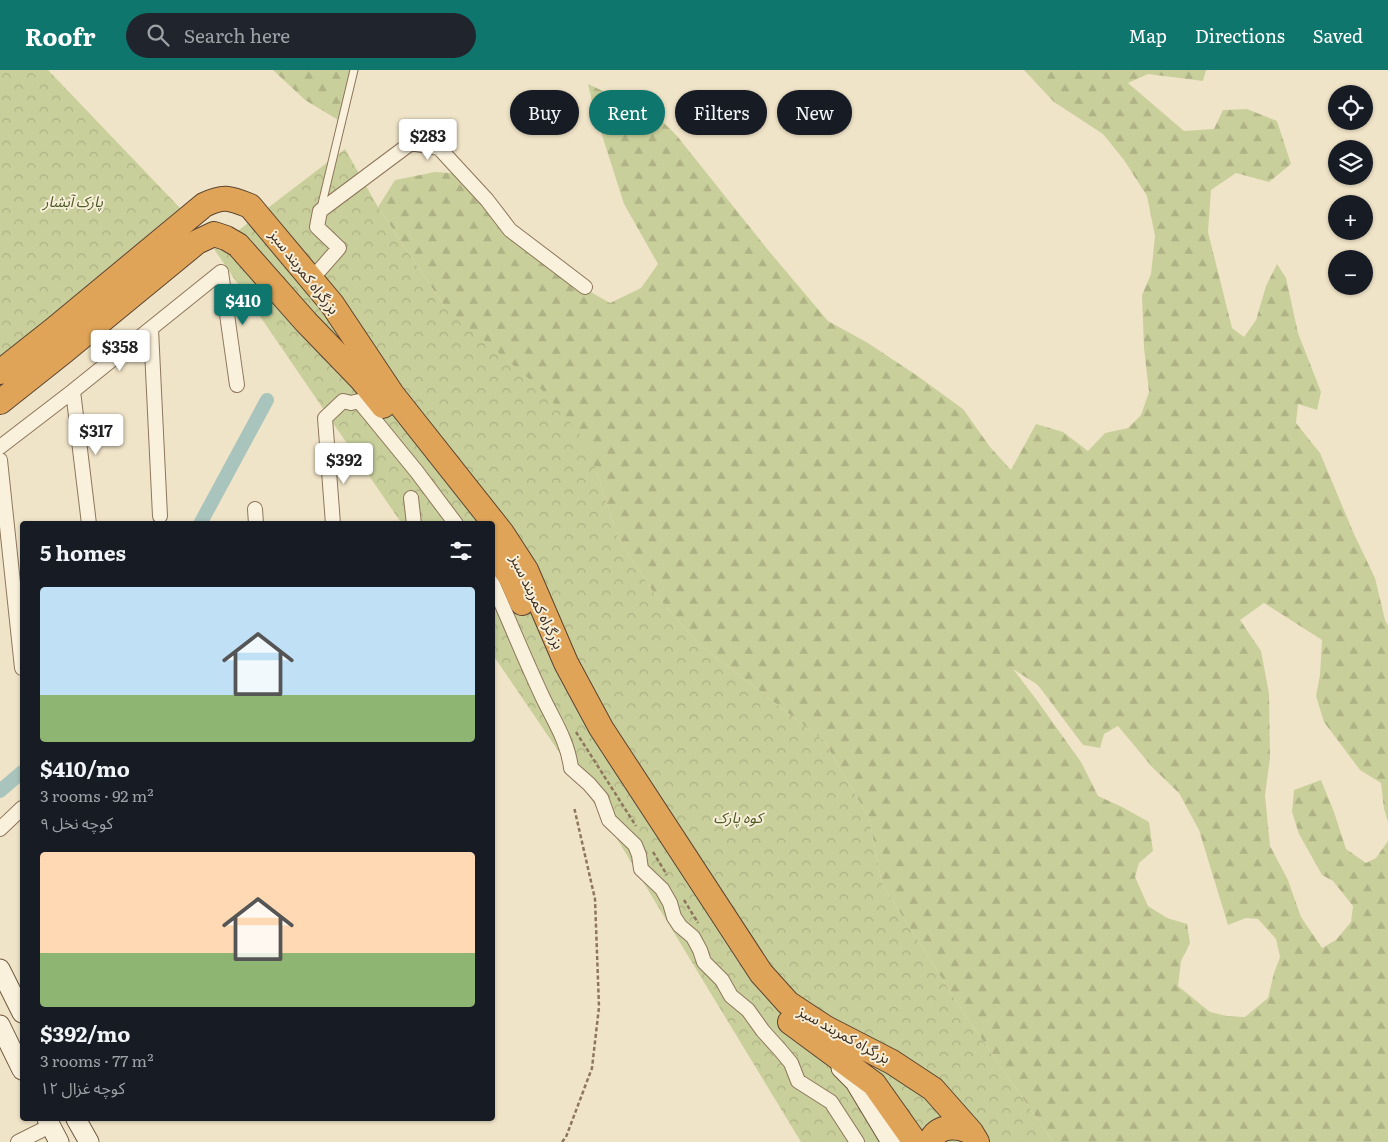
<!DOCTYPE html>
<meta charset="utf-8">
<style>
body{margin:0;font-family:Literata,"Noto Sans Arabic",serif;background:#20242c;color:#f1f3f6;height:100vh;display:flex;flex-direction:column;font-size:19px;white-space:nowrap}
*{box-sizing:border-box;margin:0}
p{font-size:16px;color:#9ea1a6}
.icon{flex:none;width:28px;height:28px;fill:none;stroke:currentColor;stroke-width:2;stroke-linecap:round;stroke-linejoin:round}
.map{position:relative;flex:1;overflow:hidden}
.panel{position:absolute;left:20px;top:451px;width:475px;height:600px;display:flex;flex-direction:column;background:#171b24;border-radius:5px;box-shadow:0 1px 4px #0004}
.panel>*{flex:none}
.banner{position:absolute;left:510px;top:20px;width:475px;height:45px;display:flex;gap:10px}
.buttons{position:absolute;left:1328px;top:15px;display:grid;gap:10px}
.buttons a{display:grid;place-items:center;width:45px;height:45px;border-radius:50%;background:#171b24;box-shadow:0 1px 4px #0004;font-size:25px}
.price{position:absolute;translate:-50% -42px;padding:0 11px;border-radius:5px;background:#fff;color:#222;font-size:16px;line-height:32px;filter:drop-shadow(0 1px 2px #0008)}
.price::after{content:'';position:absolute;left:50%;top:30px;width:15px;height:11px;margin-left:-8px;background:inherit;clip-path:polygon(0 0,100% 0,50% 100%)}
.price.current{background:#0f766e;color:#fff}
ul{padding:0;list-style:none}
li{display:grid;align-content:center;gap:10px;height:265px;padding:0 20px}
li span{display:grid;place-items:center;height:155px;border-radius:5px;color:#555}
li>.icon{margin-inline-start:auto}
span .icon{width:90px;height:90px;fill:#fffc;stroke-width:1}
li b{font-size:21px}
h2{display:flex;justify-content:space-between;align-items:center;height:60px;padding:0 20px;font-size:21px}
.pill{padding:0 18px;border-radius:22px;background:#171b24;box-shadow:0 1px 4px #0004;font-size:18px;line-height:45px}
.pill.current{background:#0f766e;color:#fff}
header{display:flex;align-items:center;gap:30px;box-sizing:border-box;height:70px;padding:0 25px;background:#0f766e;color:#fff}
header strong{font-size:24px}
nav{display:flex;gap:28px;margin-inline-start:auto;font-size:18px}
.search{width:350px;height:45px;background:#20242c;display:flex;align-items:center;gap:12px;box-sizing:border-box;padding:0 18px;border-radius:28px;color:#9ea1a6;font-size:19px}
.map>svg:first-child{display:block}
.forest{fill:url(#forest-firs);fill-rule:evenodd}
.park{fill:url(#park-crowns)}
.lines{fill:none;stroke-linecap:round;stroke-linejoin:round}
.canal{stroke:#a9c4bc;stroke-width:14}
.lane-casing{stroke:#8d765c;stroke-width:9}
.street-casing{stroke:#8d765c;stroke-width:16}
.secondary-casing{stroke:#6f573f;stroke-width:21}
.highway-casing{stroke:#5b4430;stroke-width:26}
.path{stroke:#8d765c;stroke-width:2.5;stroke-dasharray:4 2.5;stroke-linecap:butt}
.lane{stroke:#faf1dc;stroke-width:7}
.street{stroke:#faf1dc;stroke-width:14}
.secondary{stroke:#faf1dc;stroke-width:19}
.highway{stroke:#e0a458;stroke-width:24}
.labels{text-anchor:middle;stroke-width:4;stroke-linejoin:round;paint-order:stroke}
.park-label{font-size:15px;font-style:italic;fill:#4d5a26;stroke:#f7eed8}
.street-label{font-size:15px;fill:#3d2e20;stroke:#f7eed8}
</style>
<header>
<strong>Roofr</strong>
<div class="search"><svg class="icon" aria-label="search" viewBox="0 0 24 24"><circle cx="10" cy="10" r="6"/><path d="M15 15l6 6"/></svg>Search here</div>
<nav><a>Map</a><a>Directions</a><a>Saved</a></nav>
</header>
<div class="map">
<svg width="1388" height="1072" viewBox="0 0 1388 1072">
<defs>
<pattern id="forest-firs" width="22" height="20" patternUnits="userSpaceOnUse" patternTransform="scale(1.25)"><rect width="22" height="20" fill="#c9cf9b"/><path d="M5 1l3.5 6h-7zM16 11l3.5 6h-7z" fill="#aeb285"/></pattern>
<pattern id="park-crowns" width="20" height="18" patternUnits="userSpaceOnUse" patternTransform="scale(1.25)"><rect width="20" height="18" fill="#c9cf9b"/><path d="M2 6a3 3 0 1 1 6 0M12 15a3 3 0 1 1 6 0" fill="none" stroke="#aeb285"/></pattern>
</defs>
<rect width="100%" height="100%" fill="#f0e4c8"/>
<path class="forest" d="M 273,0 L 352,0 L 340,51 L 305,30 Z
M 1024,0 L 1206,0 L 1203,11 L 1148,4 L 1128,13 L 1184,61 L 1214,59 L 1223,40 L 1247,39 L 1277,51 L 1291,94 L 1269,112 L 1236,103 L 1211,120 L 1208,162 L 1232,258 L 1244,267 L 1256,250 L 1266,216 L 1277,194 L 1286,208 L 1298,263 L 1321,322 L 1317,340 L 1298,334 L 1296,353 L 1320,383 L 1354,464 L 1375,508 L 1385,550 L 1388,556 L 1388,752 L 1384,739 L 1381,713 L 1360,700 L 1324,652 L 1316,626 L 1320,605 L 1322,570 L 1264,533 L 1240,550 L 1261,581 L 1269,623 L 1270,688 L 1265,725 L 1270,776 L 1288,810 L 1301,847 L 1322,878 L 1336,870 L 1351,852 L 1353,836 L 1333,811 L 1322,805 L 1299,764 L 1292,742 L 1294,720 L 1321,710 L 1334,742 L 1346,779 L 1366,793 L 1376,788 L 1388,771 L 1388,1072 L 1053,1072 L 965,945 L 882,814 L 869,748 L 824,671 L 699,574 L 653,522 L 618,468 L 597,403 L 490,277 L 444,236 L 378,137 L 395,110 L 435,102 L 465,104 L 554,201 L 610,233 L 641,218 L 658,194 L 624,134 L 594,40 L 588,14 L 657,46 L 677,66 L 768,180 L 828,251 L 868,273 L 919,307 L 963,339 L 990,377 L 1011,400 L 1036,354 L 1063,362 L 1088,381 L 1105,363 L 1128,358 L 1141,345 L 1149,322 L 1144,278 L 1142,225 L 1151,204 L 1155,166 L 1147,126 L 1124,90 L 1103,64 L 1054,32 ZM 1013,599 L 1038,615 L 1083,675 L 1100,678 L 1104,664 L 1118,656 L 1153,698 L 1179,723 L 1199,760 L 1228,855 L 1246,848 L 1258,849 L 1276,869 L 1280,887 L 1274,903 L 1268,928 L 1245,947 L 1227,946 L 1210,942 L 1178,916 L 1181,891 L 1190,873 L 1187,854 L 1167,848 L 1148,836 L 1135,807 L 1139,793 L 1153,781 L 1149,752 L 1122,737 L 1098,726 L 1081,692 L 1036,629 Z"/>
<path class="park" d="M 0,0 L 48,0 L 180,138 L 0,288 Z
M 345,79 L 378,137 L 444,236 L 542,320 L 579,363 L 597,403 L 618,468 L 653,522 L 699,574 L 824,671 L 869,748 L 882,814 L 965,945 L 1053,1072 L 801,1072 L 608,754 L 493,585 L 492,454 L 402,454 L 214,179 Z"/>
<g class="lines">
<path class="canal" d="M 200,454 L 267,330
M 0,721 L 22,702"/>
<defs>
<path id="lane" d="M 321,138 L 354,0"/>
<path id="street" d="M 221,202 L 237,315
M 311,210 L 339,178 L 317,157 L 320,141 L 411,73 L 439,78 L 487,130 L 510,160 L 585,217
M 151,259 L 160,446
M 73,321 L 89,454
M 0,377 L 73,321 L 221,202
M 0,390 L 22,598
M 411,428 L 414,454
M 255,439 L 256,454
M 333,454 L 325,348 L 343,331 L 351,333 L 359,331 L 417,402 L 456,454
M 492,512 C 509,550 525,590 543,628 C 554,651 568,672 571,698 L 589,714 L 601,728 L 609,750 L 635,775 L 639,785 L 641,799 L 662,819 L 670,833 L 674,847 L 680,856 L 693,867 L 700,880 L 704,892 L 722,910 L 731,926 L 748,940 L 763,961 L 781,981 L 791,993 L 798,1011 L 831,1032 L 857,1072
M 0,759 L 22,738
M 18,1072 L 50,1056"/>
<path id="secondary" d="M 0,899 L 22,943
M 0,955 L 22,1000
M 841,998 L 855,1012 L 891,1072
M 47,1049 L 59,1072
M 76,1049 L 89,1072"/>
<path id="highway" d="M 0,302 L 52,261 L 204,135 C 224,125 230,128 250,136 L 332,234 L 392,324 L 502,463 L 526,500 L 566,593 L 601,658 L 761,903 L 788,933 L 826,958 L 892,992 L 933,1019 L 971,1062 L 977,1072
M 0,332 L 63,282 L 197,172 L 214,164 L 226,168 L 238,175 L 306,252 L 362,310 L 383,336
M 492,480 L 511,508 L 522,533
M 790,952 L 874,1014 L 915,1072
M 930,1072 C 937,1055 956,1055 971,1062"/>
</defs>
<use href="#lane" class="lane-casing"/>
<use href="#street" class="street-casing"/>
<use href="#secondary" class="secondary-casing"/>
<use href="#highway" class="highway-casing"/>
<path class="path" d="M 576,662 L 636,756
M 653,782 L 667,805
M 684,830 L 698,853
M 562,1072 L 566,1067 L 592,998 L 599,937 L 595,829 L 574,737"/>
<use href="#lane" class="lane"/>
<use href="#street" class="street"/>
<use href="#secondary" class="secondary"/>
<use href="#highway" class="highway"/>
</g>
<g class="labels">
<g class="park-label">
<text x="73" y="137">پارک آبشار</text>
<text x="738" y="753">کوه پارک</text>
</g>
<g class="street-label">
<text transform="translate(304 202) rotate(52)" y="5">بزرگراه کمربند سبز</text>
<text transform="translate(537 532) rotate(64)" y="5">بزرگراه کمربند سبز</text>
<text transform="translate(844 965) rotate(29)" y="5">بزرگراه کمربند سبز</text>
</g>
</g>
</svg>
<div class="buttons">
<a><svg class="icon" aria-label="locate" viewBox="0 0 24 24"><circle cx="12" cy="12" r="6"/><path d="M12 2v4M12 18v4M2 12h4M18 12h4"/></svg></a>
<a><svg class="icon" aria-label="layers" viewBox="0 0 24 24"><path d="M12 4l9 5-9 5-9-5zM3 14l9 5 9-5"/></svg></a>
<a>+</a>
<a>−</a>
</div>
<b class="price" style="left:428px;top:91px">$283</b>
<b class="price current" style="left:243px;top:256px">$410</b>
<b class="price" style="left:120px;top:302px">$358</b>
<b class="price" style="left:96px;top:386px">$317</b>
<b class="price" style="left:344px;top:415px">$392</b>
<div class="banner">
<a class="pill">Buy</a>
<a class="pill current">Rent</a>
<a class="pill">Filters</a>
<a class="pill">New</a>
</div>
<section class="panel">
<h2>5 homes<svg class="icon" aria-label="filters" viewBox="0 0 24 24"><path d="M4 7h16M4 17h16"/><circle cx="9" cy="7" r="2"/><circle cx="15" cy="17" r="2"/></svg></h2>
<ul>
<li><span style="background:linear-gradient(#bfe0f5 70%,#8fb573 0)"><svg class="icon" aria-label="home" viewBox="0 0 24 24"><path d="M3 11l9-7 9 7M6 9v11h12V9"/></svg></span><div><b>$410/mo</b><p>3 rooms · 92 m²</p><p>کوچه نخل ۹</p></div></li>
<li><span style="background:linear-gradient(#ffd9b3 65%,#8fb573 0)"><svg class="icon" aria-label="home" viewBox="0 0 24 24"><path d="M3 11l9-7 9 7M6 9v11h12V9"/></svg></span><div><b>$392/mo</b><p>3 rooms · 77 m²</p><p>کوچه غزال ۱۲</p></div></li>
</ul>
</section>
</div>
